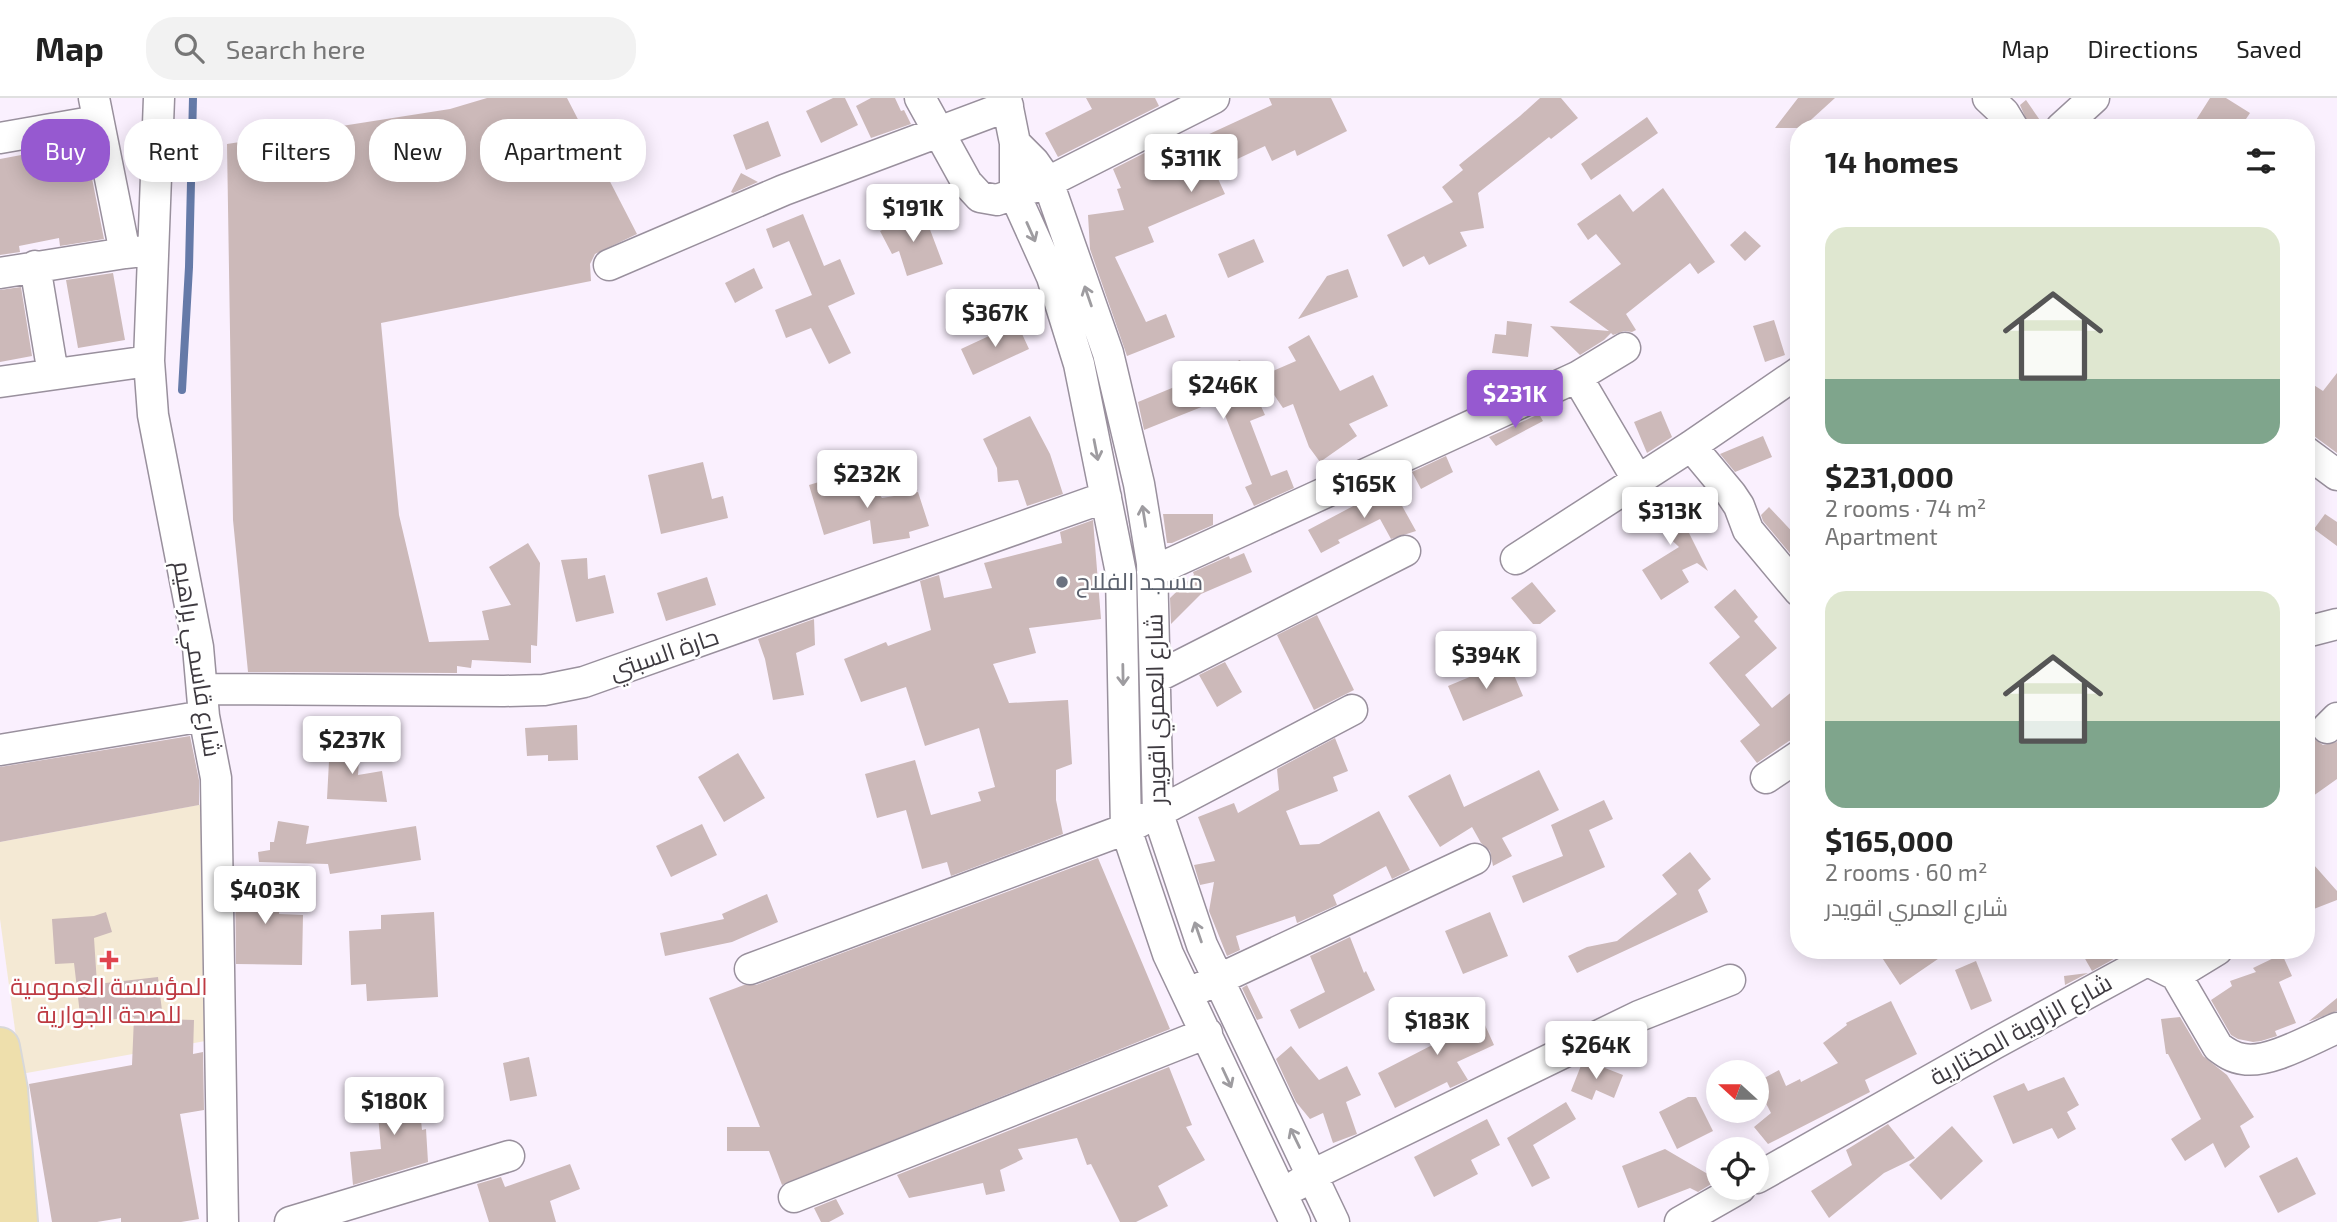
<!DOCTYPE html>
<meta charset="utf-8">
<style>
body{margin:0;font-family:"Exo 2",Cairo,sans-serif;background:#f2f2f2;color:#222;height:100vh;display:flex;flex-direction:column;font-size:26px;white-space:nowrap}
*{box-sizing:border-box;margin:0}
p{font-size:23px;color:#767676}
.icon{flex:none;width:38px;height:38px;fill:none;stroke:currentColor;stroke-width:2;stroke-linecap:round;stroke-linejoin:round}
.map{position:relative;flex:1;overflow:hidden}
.side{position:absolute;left:1790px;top:21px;width:525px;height:840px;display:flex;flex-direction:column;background:#fff;border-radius:28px;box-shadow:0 4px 18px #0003}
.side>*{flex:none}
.banner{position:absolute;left:21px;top:21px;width:665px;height:63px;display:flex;gap:14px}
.needle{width:46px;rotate:291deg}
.fabs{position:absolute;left:1706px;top:962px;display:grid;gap:14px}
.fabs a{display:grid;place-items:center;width:63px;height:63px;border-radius:50%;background:#fff;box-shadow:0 4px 18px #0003;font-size:35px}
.price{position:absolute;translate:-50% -60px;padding:0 16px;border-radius:7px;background:#fff;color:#222;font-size:23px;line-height:46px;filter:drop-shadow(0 2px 4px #0008)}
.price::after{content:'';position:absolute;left:50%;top:42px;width:21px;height:16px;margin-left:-10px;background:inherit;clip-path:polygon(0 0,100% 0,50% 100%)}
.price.current{background:#9659d0;color:#fff}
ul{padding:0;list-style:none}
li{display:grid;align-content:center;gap:14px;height:371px;padding:0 35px}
li span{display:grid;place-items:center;height:217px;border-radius:21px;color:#555}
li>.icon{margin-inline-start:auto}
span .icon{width:126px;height:126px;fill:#fffc;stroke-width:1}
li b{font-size:30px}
h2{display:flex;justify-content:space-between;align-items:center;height:84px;padding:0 35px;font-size:30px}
.tag{padding:0 24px;border-radius:28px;background:#fff;box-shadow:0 4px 18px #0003;font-size:24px;line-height:63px}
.tag.current{background:#9659d0;color:#fff}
header{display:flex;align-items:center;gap:42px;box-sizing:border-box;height:98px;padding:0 35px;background:#fff;border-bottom:2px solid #e0e0e0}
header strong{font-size:33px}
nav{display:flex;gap:38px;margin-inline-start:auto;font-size:24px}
.search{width:490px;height:63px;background:#f2f2f2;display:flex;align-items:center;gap:18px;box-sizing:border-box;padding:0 24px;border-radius:28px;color:#767676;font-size:26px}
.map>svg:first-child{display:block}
.medical{fill:#f4e9d4}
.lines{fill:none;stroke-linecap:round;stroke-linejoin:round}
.stream{stroke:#657aa8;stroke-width:8}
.building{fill:#ccb9b9}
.minor-casing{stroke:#99909d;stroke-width:33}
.major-casing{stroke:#d8d8d9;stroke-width:42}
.minor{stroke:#fff;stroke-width:30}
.major{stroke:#eedfac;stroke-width:38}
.oneway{stroke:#9e9ca0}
.worship-dot{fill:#6b7280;stroke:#fff;stroke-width:2.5}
.health-dot{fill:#e0444e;stroke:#fff;stroke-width:2.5}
.labels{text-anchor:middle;stroke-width:5;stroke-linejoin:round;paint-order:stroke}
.worship-label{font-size:24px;fill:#5b616d;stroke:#fff;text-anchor:start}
.street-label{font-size:24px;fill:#3e3a40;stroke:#fff}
.health-label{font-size:24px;fill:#be3a42;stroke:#fff}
</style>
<header>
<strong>Map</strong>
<div class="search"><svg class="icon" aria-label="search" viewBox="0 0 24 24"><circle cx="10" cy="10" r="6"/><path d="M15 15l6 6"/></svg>Search here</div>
<nav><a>Map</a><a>Directions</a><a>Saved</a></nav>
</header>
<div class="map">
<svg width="2337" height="1124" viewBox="0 0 2337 1124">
<rect width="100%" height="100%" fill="#faf0fe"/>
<path class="medical" d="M 209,705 L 211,942 L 21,976 L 0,821 L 0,744 Z"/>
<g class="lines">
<path class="stream" d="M 182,292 L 189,169 L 193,0"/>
</g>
<path class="building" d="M 487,0 L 567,0 L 637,136 L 595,156 L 590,166 L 591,183 L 381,225 L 399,417 L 429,544 L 489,542 L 482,513 L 511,507 L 489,469 L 528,445 L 540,465 L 537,548 L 531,547 L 531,565 L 472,562 L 471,570 L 457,568 L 457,575 L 248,574 L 233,422 L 227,46 L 450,11 Z
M 833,0 L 845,0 L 858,27 L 821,45 L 806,13 Z
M 871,0 L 895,0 L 901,13 L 904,12 L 911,26 L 871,40 L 856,8 Z
M 1086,0 L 1155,0 L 1159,8 L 1058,59 L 1045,35 L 1092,11 Z
M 1269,0 L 1331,0 L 1347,33 L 1297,58 L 1295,52 L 1272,63 L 1265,48 L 1214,72 L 1225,96 L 1148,129 L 1154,144 L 1115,159 L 1146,224 L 1166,216 L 1175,239 L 1127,258 L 1090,151 L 1088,117 L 1124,112 L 1117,91 L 1121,90 L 1113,71 L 1174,40 L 1179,50 L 1272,7 Z
M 1540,0 L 1561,0 L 1578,20 L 1551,41 L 1549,39 L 1478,95 L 1484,130 L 1460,134 L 1467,148 L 1429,167 L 1424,158 L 1403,169 L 1387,137 L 1453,104 L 1442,89 L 1463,72 L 1459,67 L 1520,18 Z
M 1798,0 L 1835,0 L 1802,30 L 1775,30 Z
M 2210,0 L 2226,0 L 2250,15 L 2240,30 L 2191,30 Z
M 2026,2 L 2044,28 L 2044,30 L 2030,30 L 2020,7 Z
M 1647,19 L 1658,35 L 1591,82 L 1581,66 Z
M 768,23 L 781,58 L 746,72 L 733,37 Z
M 85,45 L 104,141 L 60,148 L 59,140 L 19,148 L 20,154 L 0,157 L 0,61 Z
M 741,75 L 758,84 L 733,95 L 731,94 Z
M 1663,90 L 1715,164 L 1698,176 L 1690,165 L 1626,216 L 1636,232 L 1632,234 L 1624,233 L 1613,237 L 1611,235 L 1604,242 L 1580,257 L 1550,228 L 1609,233 L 1569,204 L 1621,166 L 1596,136 L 1588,142 L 1577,126 L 1620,96 L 1633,114 Z
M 923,113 L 943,166 L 907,178 L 899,153 L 892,156 L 880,133 Z
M 803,116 L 824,168 L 840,161 L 855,196 L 828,208 L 851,255 L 829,266 L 811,230 L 786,240 L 775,212 L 812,197 L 789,143 L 773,150 L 766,131 Z
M 1745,133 L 1761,148 L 1745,163 L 1730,147 Z
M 1254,141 L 1264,164 L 1228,180 L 1218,156 Z
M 754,170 L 763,190 L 735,205 L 725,185 Z
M 1348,171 L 1358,199 L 1298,221 L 1327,178 Z
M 113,175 L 125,242 L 78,250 L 66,182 Z
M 21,189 L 32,258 L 0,264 L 0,192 Z
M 1774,222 L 1785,257 L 1765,264 L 1753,228 Z
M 1507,223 L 1532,226 L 1528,259 L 1492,255 L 1495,236 L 1506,237 Z
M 1017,225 L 1029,251 L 973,277 L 961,251 Z
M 1309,237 L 1340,293 L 1373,277 L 1388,308 L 1349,326 L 1357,338 L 1320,364 L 1309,349 L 1293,306 L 1283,310 L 1261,278 L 1296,263 L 1288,249 Z
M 1240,262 L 1265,317 L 1250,323 L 1271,378 L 1287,372 L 1294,390 L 1254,408 L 1245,389 L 1252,386 L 1219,302 L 1144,332 L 1138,304 Z
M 2337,275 L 2337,355 L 2306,332 L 2306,282 L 2323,293 Z
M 1661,313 L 1672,339 L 1647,355 L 1634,324 Z
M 1539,316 L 1543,323 L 1496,348 L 1489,339 Z
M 1030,318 L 1050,356 L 1063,396 L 1027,408 L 1018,382 L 998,384 L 997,370 L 983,341 Z
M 1763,338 L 1772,359 L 1735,374 L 1720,356 Z
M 1446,358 L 1453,374 L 1421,391 L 1412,374 Z
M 703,364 L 712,401 L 723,398 L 728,420 L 661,436 L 648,377 Z
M 842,377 L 847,393 L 866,379 L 882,400 L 918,394 L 929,428 L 909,434 L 910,440 L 873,446 L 870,422 L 824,437 L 809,387 Z
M 1391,388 L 1416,433 L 1391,441 L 1380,421 L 1338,442 L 1340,445 L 1321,455 L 1308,432 Z
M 1655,392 L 1679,415 L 1708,473 L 1697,465 L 1682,472 L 1689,484 L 1661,502 L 1642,472 L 1679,449 L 1637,409 Z
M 1769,409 L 1799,441 L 1799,466 L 1763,423 L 1761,417 Z
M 1163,416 L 1213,416 L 1213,427 L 1172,445 L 1167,445 Z
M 2325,416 L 2337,424 L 2337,448 L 2314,431 Z
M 1093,422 L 1101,521 L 1029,530 L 1036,555 L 993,566 L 1009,605 L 1068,602 L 1072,666 L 1056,672 L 1056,702 L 1063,736 L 951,778 L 947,764 L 922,771 L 906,712 L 877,720 L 865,676 L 915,662 L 931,717 L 981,703 L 978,694 L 995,689 L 979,630 L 925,648 L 906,589 L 861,604 L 844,561 L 886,544 L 888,548 L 931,532 L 920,483 L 939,477 L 944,500 L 992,490 L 984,465 L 1062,445 L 1060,434 Z
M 1244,455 L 1252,474 L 1201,496 L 1171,526 L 1170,500 L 1194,477 L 1193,474 L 1229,458 L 1230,461 Z
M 587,460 L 588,481 L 605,477 L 614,515 L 576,524 L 561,462 Z
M 707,479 L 716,507 L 666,523 L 657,495 Z
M 1532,484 L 1556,513 L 1540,526 L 1533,526 L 1511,500 Z
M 1735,491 L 1758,519 L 1754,523 L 1777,550 L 1745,577 L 1772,610 L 1799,588 L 1799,641 L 1789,643 L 1757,665 L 1740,643 L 1760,627 L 1709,565 L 1740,539 L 1714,509 Z
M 1317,517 L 1354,592 L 1314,612 L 1277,537 Z
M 814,521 L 815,547 L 796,555 L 804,597 L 773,602 L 765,561 L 758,541 Z
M 1508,563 L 1523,598 L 1463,623 L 1448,588 Z
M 1225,564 L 1242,594 L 1217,609 L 1199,577 Z
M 577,627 L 578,662 L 548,663 L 548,657 L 527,658 L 525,630 Z
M 190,638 L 199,682 L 199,707 L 0,744 L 0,669 Z
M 1335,640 L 1348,673 L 1333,679 L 1338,693 L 1286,713 L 1300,747 L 1319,746 L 1379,713 L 1410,772 L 1392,781 L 1386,768 L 1333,797 L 1337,807 L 1297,825 L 1295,818 L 1236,838 L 1240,852 L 1227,858 L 1209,813 L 1214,784 L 1200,787 L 1194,767 L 1215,763 L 1198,719 L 1234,705 L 1238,715 L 1279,692 L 1277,671 Z
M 2314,641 L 2323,647 L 2337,644 L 2337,681 L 2306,703 L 2306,646 Z
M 330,644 L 360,646 L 358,677 L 382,673 L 387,704 L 327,701 Z
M 738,655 L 765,700 L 724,724 L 698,679 Z
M 1539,672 L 1559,712 L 1502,740 L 1512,758 L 1493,768 L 1490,753 L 1481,745 L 1472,729 L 1440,749 L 1408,698 L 1450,676 L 1464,709 Z
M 1604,702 L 1613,721 L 1589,732 L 1605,769 L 1523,805 L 1512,778 L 1563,758 L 1551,727 Z
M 278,723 L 309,728 L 306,746 L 416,728 L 421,762 L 330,776 L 328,766 L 259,764 L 258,754 L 270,752 L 270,744 L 274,744 Z
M 702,726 L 717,757 L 671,779 L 656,748 Z
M 1690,754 L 1711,781 L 1698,792 L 1708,814 L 1577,875 L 1568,858 L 1587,849 L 1617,843 L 1677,796 L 1662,777 Z
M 2306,758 L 2337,793 L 2337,802 L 2306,814 Z
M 1098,760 L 1170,931 L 782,1087 L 769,1053 L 727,1053 L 727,1029 L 760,1029 L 709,900 L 744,887 L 756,887 Z
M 235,780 L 280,781 L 279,816 L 303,817 L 302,867 L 236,866 Z
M 767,796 L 778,824 L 732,844 L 665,858 L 660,835 L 724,821 L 722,816 Z
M 106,814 L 112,834 L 94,840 L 97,886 L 158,879 L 163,921 L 194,922 L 193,956 L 203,954 L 204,1012 L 180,1016 L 199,1121 L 181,1124 L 121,1124 L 121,1120 L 97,1124 L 52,1124 L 29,986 L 132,967 L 134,919 L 81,925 L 74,865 L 55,866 L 52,821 L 94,818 Z
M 434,814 L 438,899 L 367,903 L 366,886 L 351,887 L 349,833 L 381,831 L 381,817 Z
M 1490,814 L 1508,858 L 1463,876 L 1445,833 Z
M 1350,839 L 1364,875 L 1366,873 L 1375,892 L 1299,931 L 1290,912 L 1325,894 L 1310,858 Z
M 1877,852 L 1951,852 L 1900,887 Z
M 2080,852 L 2130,852 L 2092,873 Z
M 2282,856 L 2292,878 L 2279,884 L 2296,925 L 2275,933 L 2277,938 L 2261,943 L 2253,944 L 2238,941 L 2231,937 L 2211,902 L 2232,888 L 2230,883 L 2256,874 L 2253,870 Z
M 1976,863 L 1992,903 L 1971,912 L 1955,872 Z
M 2088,875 L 2065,887 L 2064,878 Z
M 1247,887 L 1263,920 L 1257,922 L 1242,890 Z
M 2337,900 L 2337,913 L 2310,923 L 2309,923 Z
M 1891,903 L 1917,956 L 1865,982 L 1870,994 L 1768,1046 L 1754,1029 L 1771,1015 L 1757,988 L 1757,984 L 1779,972 L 1786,988 L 1800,981 L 1801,984 L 1838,965 L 1823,945 L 1847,927 L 1846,925 Z
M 1455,906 L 1463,924 L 1480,916 L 1494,947 L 1457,964 L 1468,982 L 1450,990 L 1447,984 L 1395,1010 L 1378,975 L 1440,943 L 1428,918 Z
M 2180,919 L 2203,958 L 2227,977 L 2254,1019 L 2240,1028 L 2250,1049 L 2225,1070 L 2213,1045 L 2185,1063 L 2171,1041 L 2201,1021 L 2168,956 L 2166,956 L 2161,921 Z
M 1291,948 L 1319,982 L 1347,968 L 1361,997 L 1346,1004 L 1357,1036 L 1333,1045 L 1323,1015 L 1310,1021 L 1296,1004 L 1276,961 Z
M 529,959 L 537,998 L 510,1003 L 503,965 Z
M 1587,963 L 1623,977 L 1614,1000 L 1596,992 L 1592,1002 L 1571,993 L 1582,965 Z
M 1169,969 L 1192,1027 L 1186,1029 L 1205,1062 L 1158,1088 L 1168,1108 L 1136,1124 L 1120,1124 L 1091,1066 L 1087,1067 L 1077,1040 L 1018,1051 L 1023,1061 L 1000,1072 L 1005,1093 L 986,1097 L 983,1085 L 909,1100 L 897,1077 Z
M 2064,979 L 2079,1007 L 2067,1014 L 2076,1031 L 2058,1041 L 2052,1030 L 2013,1046 L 1993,998 L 2024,985 L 2028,993 Z
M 383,984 L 415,985 L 414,1014 L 420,1013 L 422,1032 L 426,1031 L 428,1064 L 353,1087 L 350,1054 L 381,1051 L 378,1017 L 380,1017 Z
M 1688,999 L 1696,999 L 1713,1033 L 1677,1051 L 1659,1014 Z
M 1566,1004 L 1576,1021 L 1533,1047 L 1550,1080 L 1532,1089 L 1507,1040 Z
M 1487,1021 L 1500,1047 L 1471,1062 L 1478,1076 L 1434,1099 L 1414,1059 Z
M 1888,1026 L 1915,1060 L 1884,1075 L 1829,1120 L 1811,1093 L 1852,1067 L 1846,1052 Z
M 1952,1028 L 1983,1063 L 1941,1102 L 1909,1067 Z
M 1665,1051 L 1718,1082 L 1698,1094 L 1690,1090 L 1638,1110 L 1622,1068 Z
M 2297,1059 L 2316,1096 L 2278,1115 L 2259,1078 Z
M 570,1066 L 580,1091 L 550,1103 L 556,1124 L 489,1124 L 477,1086 L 501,1079 L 505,1089 Z
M 836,1101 L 844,1116 L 829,1124 L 821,1124 L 814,1110 Z"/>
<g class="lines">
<defs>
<path id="minor" d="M 94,0 L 125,155 L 152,152
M 159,0 L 149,263 L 153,317 L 198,549 L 204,618 L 216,680 L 223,1124
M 920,0 L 967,85 L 980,99 L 997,102 L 1048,84 L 1214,0
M 1006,0 L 1015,45 L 1015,97 L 1052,179 L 1079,266 L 1121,475 L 1126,731 L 1168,856 L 1295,1124
M 1988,0 L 2004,15 L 2013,30
M 2061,30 L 2094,0
M 0,40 L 97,23
M 1015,45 L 1034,64 L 1048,84 L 1108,255 L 1139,386 L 1152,465 L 1158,716 L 1202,847 L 1334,1124
M 609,167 L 784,92 L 1008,8
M 35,168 L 53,276
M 0,175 L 125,155
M 1577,279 L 1637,381
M 0,284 L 149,263
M 1691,348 L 1731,396 L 1739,408 L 1748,432 L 1799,493
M 2306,354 L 2337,377
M 1516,461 L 1691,348 L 1799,274
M 1152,474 L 1577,279 L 1625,250
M 2306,534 L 2337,526
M 1155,580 L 1405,453
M 202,591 L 504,593 L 544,592 L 584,584 L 1106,399
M 2327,630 L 2337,620
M 0,652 L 204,618
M 1766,680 L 1799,658
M 750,871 L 1126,731 L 1352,612
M 2176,877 L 2217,852
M 1200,890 L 1475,761
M 1757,1080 L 1994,946 L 2143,865 L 2152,865 L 2176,877 L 2218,949 C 2226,955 2233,960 2243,961 C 2269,966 2313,940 2337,930
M 1297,1087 L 1312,1077 L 1639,918 L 1730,882
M 794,1099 L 1207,935
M 290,1124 L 509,1058
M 1680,1124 L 1740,1090"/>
<path id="major" d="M 0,949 L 8,992 L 18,1124"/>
</defs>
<use href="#minor" class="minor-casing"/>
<use href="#major" class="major-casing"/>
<use href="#minor" class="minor"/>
<use href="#major" class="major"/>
</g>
<defs><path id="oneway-shaft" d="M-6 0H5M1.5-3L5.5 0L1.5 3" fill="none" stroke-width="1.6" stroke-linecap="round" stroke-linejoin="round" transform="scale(1.75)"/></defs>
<g class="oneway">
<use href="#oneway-shaft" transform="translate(1031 134) rotate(66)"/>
<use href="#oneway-shaft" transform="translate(1088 198) rotate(-109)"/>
<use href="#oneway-shaft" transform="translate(1096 352) rotate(79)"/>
<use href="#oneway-shaft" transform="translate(1144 418) rotate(-99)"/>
<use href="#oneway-shaft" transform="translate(1123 577) rotate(89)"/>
<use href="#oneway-shaft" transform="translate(1198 834) rotate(-109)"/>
<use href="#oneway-shaft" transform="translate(1227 980) rotate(65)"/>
<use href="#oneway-shaft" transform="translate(1295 1040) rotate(-116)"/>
</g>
<circle class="worship-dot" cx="1062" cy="484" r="7"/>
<path class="health-dot" d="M105.5 851.5h7v7h7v7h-7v7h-7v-7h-7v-7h7z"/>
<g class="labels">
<g class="worship-label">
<text x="1076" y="492">مسجد الفلاح</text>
</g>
<g class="street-label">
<text transform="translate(664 556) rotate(-19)" y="8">حارة السبتي</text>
<text transform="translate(197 561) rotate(81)" y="8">شارع قاسمي براهيم</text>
<text transform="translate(1156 611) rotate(-91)" y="8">شارع العمري اقويدر</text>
<text transform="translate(2021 932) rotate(-29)" y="8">شارع الزاوية المختارية</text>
</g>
<g class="health-label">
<text x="109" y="897">المؤسسة العمومية<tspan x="109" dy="28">للصحة الجوارية</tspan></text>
</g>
</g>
</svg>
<div class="fabs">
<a><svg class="needle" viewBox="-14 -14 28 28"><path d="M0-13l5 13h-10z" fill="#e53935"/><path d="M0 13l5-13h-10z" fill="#767676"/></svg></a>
<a><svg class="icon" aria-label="locate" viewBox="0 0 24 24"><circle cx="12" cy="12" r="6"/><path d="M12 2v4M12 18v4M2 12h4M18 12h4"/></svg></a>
</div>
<b class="price" style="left:1191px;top:96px">$311K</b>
<b class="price" style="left:913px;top:146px">$191K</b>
<b class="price" style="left:995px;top:251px">$367K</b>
<b class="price" style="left:1223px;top:323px">$246K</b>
<b class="price current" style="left:1515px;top:332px">$231K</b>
<b class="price" style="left:867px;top:412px">$232K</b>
<b class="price" style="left:1364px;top:422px">$165K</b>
<b class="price" style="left:1670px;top:449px">$313K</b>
<b class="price" style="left:1486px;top:593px">$394K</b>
<b class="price" style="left:352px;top:678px">$237K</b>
<b class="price" style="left:265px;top:828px">$403K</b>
<b class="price" style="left:1437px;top:959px">$183K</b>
<b class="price" style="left:1596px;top:983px">$264K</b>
<b class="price" style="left:394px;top:1039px">$180K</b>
<div class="banner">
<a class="tag current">Buy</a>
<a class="tag">Rent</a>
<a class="tag">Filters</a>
<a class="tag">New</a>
<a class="tag">Apartment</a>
</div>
<section class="side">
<h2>14 homes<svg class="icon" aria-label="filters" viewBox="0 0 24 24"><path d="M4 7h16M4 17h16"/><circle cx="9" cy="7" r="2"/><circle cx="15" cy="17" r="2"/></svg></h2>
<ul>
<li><span style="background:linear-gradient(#dfe7d0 70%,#7fa58c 0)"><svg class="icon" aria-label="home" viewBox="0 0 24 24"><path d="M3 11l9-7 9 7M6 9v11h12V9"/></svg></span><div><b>$231,000</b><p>2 rooms · 74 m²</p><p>Apartment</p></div></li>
<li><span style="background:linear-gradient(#dfe7d0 60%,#7fa58c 0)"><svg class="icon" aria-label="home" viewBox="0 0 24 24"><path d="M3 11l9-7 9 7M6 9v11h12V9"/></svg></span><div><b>$165,000</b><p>2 rooms · 60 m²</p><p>شارع العمري اقويدر</p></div></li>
</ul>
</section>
</div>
